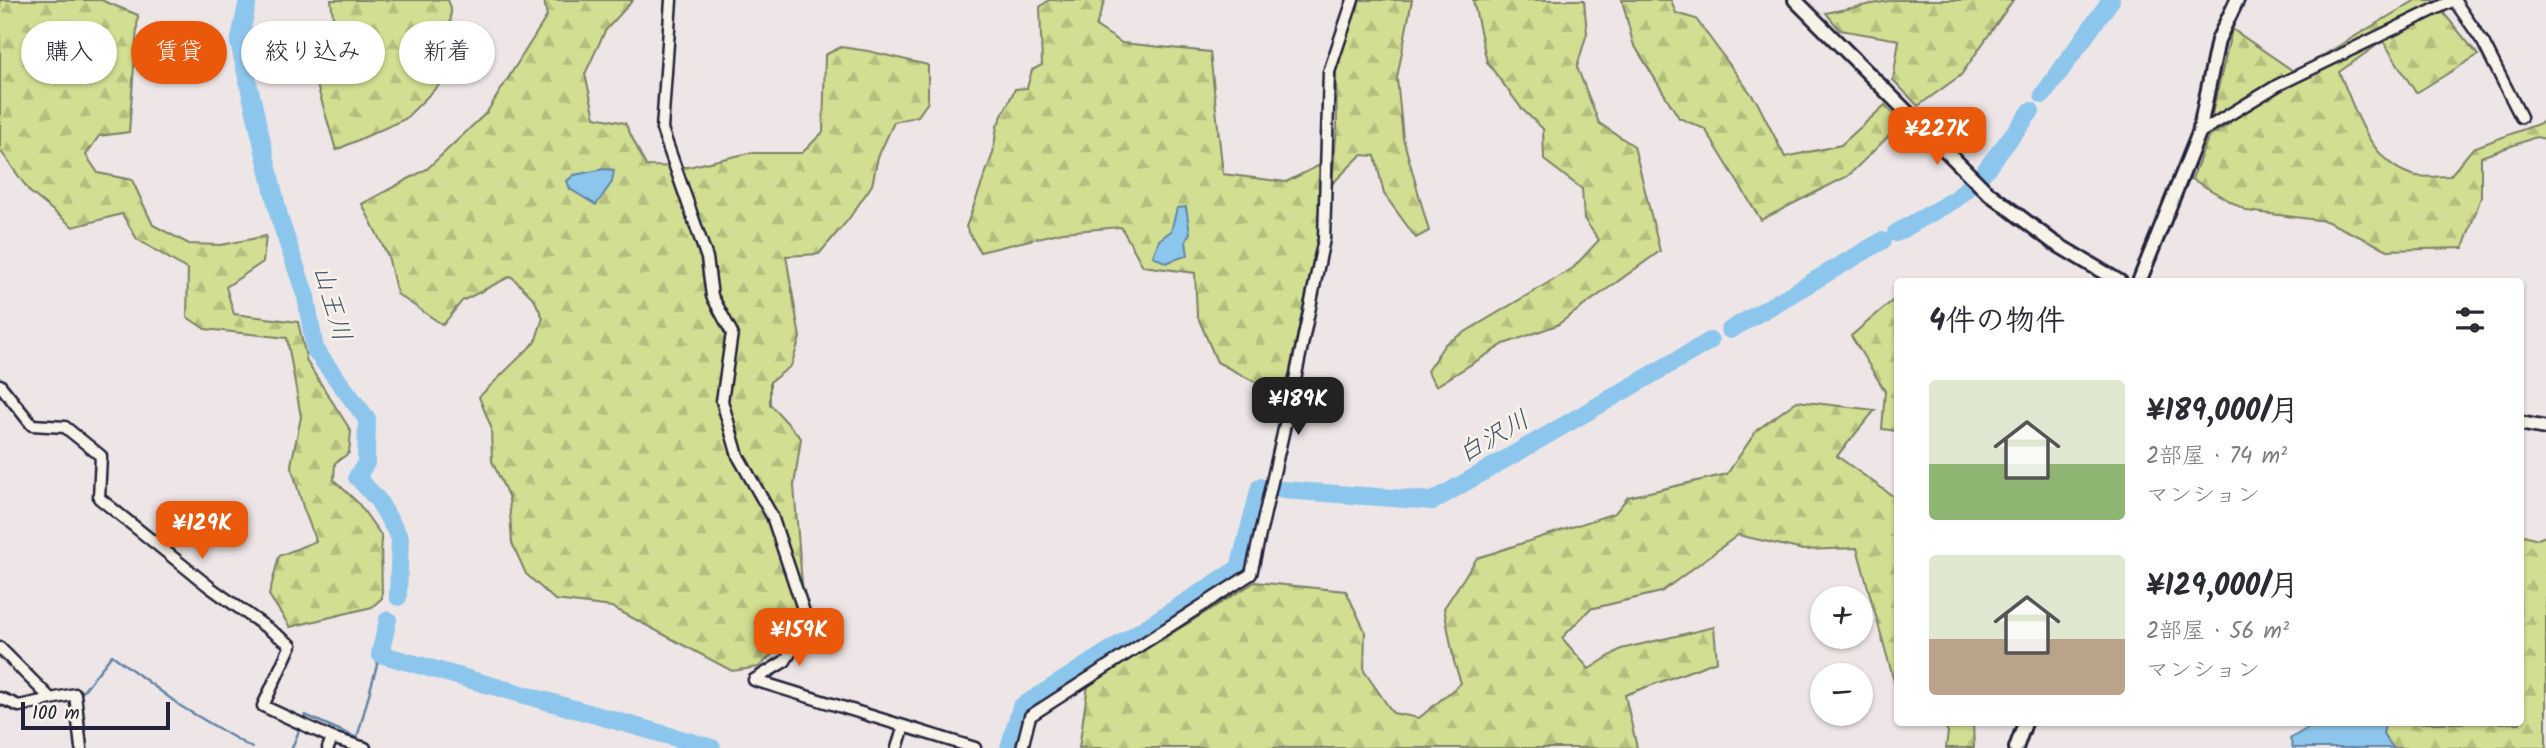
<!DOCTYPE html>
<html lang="ja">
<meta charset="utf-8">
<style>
body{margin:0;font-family:Kalam,"Klee One",sans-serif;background:#f2f2f3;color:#2b2b33;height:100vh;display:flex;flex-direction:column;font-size:26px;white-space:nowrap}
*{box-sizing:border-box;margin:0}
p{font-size:23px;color:#7c7c81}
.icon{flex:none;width:38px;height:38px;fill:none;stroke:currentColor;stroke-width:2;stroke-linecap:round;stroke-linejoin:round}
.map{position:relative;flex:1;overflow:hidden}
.drawer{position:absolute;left:1894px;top:278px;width:630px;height:448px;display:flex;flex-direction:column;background:#fff;border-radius:7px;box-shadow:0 2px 5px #0004}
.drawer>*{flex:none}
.guide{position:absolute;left:21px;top:21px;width:665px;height:63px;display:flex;gap:14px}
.fabs{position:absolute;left:1810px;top:586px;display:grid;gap:14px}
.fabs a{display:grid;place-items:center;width:63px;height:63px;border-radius:50%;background:#fff;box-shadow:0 2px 5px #0004;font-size:35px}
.scale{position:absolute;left:21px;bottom:18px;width:149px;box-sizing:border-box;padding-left:7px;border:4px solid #22223b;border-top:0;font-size:19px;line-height:24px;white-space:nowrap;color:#22223b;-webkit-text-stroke:5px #f7f3e8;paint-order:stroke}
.price{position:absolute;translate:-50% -60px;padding:0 16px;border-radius:14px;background:#ea580c;color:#fff;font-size:23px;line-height:46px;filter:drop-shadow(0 2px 4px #0008)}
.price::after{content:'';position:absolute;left:50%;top:42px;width:21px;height:16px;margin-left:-10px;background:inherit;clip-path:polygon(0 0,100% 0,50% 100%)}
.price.active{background:#222;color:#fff}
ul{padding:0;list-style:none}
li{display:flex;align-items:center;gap:21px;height:175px;padding:0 35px}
li span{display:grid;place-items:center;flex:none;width:196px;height:140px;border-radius:7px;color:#555}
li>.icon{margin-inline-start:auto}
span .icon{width:84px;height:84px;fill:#fffc;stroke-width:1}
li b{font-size:30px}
h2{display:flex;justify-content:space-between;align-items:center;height:84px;padding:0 35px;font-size:30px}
.chip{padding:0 24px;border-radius:32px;background:#fff;box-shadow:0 2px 5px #0004;font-size:24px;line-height:63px}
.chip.active{background:#ea580c;color:#fff}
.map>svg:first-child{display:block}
.forest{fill:url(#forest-firs);stroke:#7a8066;stroke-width:2}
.water{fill:#8dc6ec;stroke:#6284a5;stroke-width:2}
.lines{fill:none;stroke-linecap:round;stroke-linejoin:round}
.stream{stroke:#6284a5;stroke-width:2.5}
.river{stroke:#8dc6ec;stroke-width:18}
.minor-casing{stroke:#22223b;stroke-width:15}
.tertiary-casing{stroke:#22223b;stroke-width:18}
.minor{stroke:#f7f3e8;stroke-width:10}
.tertiary{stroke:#f7f3e8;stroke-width:12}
.labels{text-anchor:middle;stroke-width:5;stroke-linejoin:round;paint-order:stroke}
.water-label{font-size:26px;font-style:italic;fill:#425370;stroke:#f7f3e8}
</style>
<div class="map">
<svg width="2546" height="748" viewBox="0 0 2546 748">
<defs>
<pattern id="forest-firs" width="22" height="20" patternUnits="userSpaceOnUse" patternTransform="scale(1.75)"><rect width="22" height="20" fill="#d2de91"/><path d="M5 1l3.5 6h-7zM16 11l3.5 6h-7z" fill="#b4be7e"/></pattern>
</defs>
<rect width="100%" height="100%" fill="#eee6e6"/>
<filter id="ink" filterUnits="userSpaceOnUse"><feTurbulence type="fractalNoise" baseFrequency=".0143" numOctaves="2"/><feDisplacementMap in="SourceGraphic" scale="14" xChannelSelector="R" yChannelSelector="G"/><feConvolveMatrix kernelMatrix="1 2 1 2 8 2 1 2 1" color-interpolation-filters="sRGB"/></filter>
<g filter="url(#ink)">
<path class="forest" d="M 0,0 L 101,0 L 138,15 L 129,132 L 99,136 L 86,155 L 98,173 L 132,180 L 153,225 L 189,244 L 221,245 L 266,236 L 263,262 L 226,287 L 234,314 L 298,322 L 307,362 L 351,431 L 349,453 L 335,463 L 334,480 L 358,503 L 381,535 L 382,598 L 372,607 L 290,627 L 269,595 L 279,556 L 316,541 L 303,507 L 291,465 L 301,417 L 287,338 L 205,329 L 187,317 L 188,270 L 137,239 L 122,214 L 73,227 L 30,192 L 0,150 Z
M 331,0 L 448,0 L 451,8 L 449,75 L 405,119 L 336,150 L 314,75 L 338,58 Z
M 544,0 L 633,0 L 605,31 L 585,74 L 595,117 L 625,123 L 646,166 L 688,167 L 749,153 L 802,153 L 823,132 L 825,55 L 841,47 L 868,51 L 928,65 L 928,102 L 918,116 L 894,122 L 878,157 L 872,185 L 848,220 L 819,254 L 786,256 L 800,338 L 791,366 L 770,382 L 770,404 L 801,438 L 794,486 L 803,595 L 792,635 L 759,667 L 732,671 L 612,607 L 555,600 L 526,574 L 512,543 L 509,498 L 492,461 L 491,427 L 479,397 L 535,342 L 543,318 L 534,299 L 511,276 L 462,301 L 443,325 L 397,294 L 388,256 L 362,204 L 427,169 L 487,112 L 547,16 Z
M 1049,0 L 1105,0 L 1096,26 L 1122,43 L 1210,52 L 1223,174 L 1286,182 L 1320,165 L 1319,232 L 1288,379 L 1270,390 L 1217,362 L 1197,315 L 1195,273 L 1143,266 L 1121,227 L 1063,232 L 980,252 L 966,227 L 993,153 L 997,126 L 1015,89 L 1027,88 L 1032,70 L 1042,65 L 1040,7 Z
M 1359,0 L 1412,0 L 1397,78 L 1403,138 L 1429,231 L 1416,238 L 1384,194 L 1375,156 L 1361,155 L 1332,184 L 1337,127 L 1336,71 Z
M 1473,0 L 1584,0 L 1587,33 L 1577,67 L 1599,123 L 1634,146 L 1660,251 L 1557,325 L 1504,344 L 1436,386 L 1427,371 L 1445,344 L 1573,268 L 1599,240 L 1584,219 L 1582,189 L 1544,160 L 1543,129 L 1522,109 L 1487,62 Z
M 1622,0 L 1671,0 L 1676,13 L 1696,19 L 1757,102 L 1785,157 L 1841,145 L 1885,105 L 1902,123 L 1848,176 L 1761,220 L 1705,129 L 1679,118 L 1633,43 Z
M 1893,0 L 2013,0 L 1961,75 L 1918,106 L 1893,80 L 1899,40 L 1840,30 L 1826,13 Z
M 2416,0 L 2433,0 L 2478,55 L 2416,93 L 2383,41 L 2339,72 C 2356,110 2370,166 2417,176 C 2427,178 2439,176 2450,176 L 2473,148 L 2546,121 L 2546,139 L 2536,137 L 2481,157 L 2481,197 L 2463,248 L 2388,250 L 2326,221 L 2247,211 L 2192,179 L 2208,138 L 2229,124 L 2212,114 L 2232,29 L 2295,72 Z
M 1897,297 L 1897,431 L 1882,429 L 1885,391 L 1851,336 Z
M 1797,401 L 1875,410 L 1837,456 L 1897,499 L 1897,692 L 1857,548 L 1803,550 L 1738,535 L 1661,592 L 1590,609 L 1562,638 L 1589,669 L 1621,649 L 1714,627 L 1717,661 L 1625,695 L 1637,748 L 1079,748 L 1088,685 L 1255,582 L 1346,591 L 1365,631 L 1364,671 L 1393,713 L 1419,718 L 1461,683 L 1454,662 L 1444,608 L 1477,558 L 1615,513 L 1628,497 L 1727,474 L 1757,430 Z
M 2520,534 L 2538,539 L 2546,536 L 2546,748 L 2393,748 L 2383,734 L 2385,723 L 2520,723 Z
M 1943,723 L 1973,723 L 1974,748 L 1946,748 L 1948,732 Z"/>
<path class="water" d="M 604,169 L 614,170 L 612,182 L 596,205 L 570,189 L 567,181 L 574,175 Z
M 1186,207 L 1190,233 L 1186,241 L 1188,255 L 1166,263 L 1153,256 L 1159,240 L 1171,231 L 1177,208 Z
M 2316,723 L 2385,723 L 2383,734 L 2393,748 L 2293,748 L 2290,739 Z"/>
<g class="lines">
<path class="stream" d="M 80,695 L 112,655 L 182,707 L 252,748
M 302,722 L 305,715 L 357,738 L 380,654
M 74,727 L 75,748
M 292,748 L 300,728"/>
<path class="river" d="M 248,0 L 239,43 L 280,220 L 306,297 L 315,350 L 367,419 L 366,463 L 357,477 L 378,500 L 400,538 L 398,597
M 2043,95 L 2111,0
M 1984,172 L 2031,111
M 1896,233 L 1956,199 L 1968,187
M 1730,330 L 1882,241
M 1283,490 L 1433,501 L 1710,341
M 388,620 L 380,654 L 712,748
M 1009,748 L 1021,707 L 1239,568 L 1260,487"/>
<defs>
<path id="minor" d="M 671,0 L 662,129 L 707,258 L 712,296 L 732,333 L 722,401 L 738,456 L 772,516 L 808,624 L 785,661 L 754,680
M 2454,0 L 2483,42 L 2521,117
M 2199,133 L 2278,85 L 2454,0
M 0,385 L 32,425 L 65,427 L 101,456 L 99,498 L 211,588 L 291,645 L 263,706 L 332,738 L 365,748
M 0,648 L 51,699 L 75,694 L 81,748
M 754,680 L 975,748
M 0,698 L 19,706 L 51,699
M 328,748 L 332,738
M 897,748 L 904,726
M 1022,748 L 1030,716 L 1251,574 L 1292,394 L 1324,239 L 1329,72 L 1353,0"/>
<path id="tertiary" d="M 1795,0 L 1986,191 L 2053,242 L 2120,282
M 2139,282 L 2199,133 L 2218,40 L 2237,0
M 2520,423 L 2546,428
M 2016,748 L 2025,723"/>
</defs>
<use href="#minor" class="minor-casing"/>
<use href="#tertiary" class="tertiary-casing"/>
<use href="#minor" class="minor"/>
<use href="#tertiary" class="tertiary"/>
</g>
</g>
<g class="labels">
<g class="water-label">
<text transform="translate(333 303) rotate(74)" y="9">山王川</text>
<text transform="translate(1493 436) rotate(-30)" y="9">白沢川</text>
</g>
</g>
</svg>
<div class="fabs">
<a>+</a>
<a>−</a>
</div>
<div class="scale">100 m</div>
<b class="price" style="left:1937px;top:167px">¥227K</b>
<b class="price active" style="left:1298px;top:437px">¥189K</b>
<b class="price" style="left:202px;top:561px">¥129K</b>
<b class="price" style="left:799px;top:668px">¥159K</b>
<div class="guide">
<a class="chip">購入</a>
<a class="chip active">賃貸</a>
<a class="chip">絞り込み</a>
<a class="chip">新着</a>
</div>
<section class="drawer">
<h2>4件の物件<svg class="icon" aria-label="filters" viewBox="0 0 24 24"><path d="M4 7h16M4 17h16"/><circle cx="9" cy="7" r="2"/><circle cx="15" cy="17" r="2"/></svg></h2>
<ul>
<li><span style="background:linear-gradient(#dfe7d0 60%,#8fb573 0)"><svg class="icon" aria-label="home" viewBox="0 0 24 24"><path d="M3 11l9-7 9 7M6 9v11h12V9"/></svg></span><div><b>¥189,000/月</b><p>2部屋 · 74 m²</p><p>マンション</p></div></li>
<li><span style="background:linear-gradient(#dfe7d0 60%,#b9a48a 0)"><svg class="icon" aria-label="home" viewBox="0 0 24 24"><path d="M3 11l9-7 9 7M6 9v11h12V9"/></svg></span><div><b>¥129,000/月</b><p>2部屋 · 56 m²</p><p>マンション</p></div></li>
</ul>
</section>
</div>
